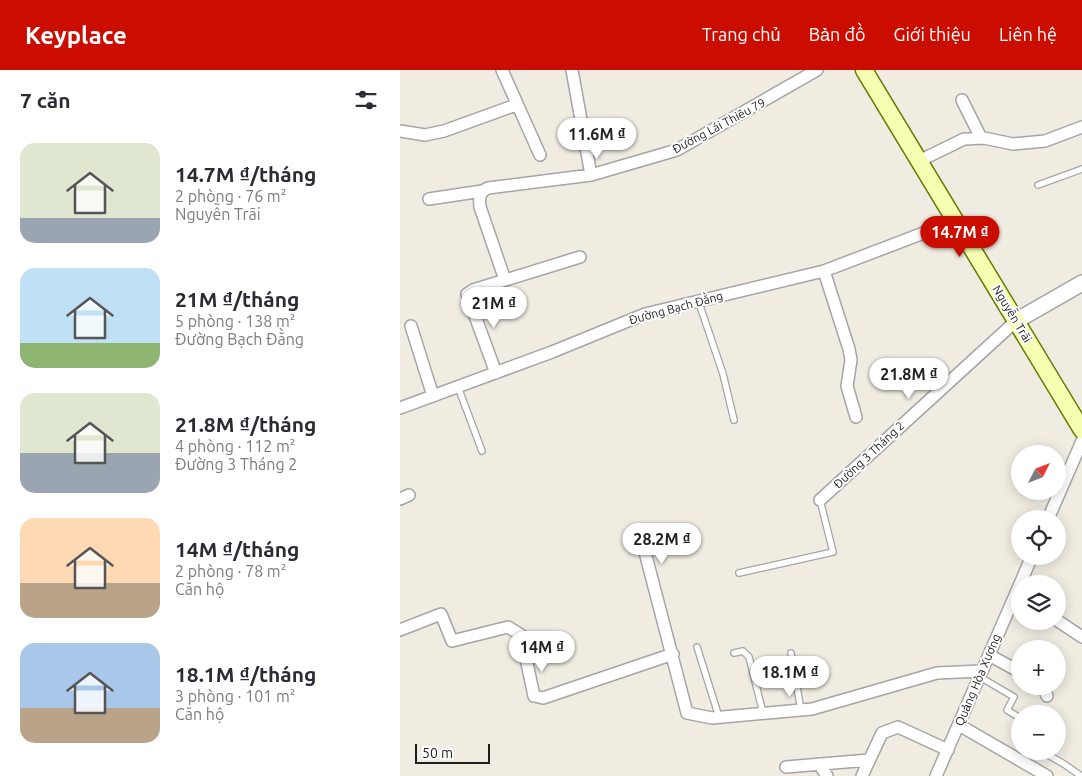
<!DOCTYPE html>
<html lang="vi">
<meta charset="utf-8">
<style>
body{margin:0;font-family:Ubuntu,sans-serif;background:#f2f2f3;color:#2b2b33;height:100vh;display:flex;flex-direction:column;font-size:19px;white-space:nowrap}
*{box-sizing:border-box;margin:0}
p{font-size:16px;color:#7c7c81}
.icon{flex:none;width:28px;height:28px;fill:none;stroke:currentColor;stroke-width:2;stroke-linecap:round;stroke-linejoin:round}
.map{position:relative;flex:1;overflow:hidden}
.sheet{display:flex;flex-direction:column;background:#fff;width:400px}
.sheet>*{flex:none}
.needle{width:32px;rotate:48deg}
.tools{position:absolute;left:611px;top:375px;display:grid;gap:10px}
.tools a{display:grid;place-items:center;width:55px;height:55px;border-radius:50%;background:#fff;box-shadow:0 2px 12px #0003;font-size:25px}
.scale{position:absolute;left:15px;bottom:12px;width:75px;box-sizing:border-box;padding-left:5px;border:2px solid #1e1e1e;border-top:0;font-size:14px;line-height:18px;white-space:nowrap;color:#1e1e1e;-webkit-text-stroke:4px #fff;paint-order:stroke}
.price{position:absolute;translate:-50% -42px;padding:0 11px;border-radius:18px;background:#fff;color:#222;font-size:16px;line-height:32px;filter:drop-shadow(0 1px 2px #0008)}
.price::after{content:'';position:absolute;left:50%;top:30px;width:15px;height:11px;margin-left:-8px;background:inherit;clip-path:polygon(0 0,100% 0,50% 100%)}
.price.selected{background:#cb0d00;color:#fff}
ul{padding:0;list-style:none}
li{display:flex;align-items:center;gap:15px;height:125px;padding:0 20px}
li span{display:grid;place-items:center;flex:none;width:140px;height:100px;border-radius:15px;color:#555}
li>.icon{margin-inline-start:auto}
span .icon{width:60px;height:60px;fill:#fffc;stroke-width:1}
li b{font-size:21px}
h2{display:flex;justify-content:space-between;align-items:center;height:60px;padding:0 20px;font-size:21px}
header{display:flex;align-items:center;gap:30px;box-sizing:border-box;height:70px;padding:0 25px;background:#cb0d00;color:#fff}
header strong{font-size:24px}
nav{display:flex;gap:28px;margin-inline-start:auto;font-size:18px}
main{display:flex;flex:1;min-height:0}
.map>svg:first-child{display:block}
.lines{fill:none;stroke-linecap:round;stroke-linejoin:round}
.service-casing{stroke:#a5a5a5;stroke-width:8}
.minor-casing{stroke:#a5a5a5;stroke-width:14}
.tertiary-casing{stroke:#a5a5a5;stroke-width:18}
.secondary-casing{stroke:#647900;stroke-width:19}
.service{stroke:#fff;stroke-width:5.5}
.minor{stroke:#fff;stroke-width:11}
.tertiary{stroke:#fff;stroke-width:15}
.secondary{stroke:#f6ffb1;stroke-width:16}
.labels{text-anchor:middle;stroke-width:4;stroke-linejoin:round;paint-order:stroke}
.street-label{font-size:12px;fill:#1e1e1e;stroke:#fff}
</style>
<header>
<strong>Keyplace</strong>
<nav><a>Trang chủ</a><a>Bản đồ</a><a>Giới thiệu</a><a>Liên hệ</a></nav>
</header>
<main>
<section class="sheet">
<h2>7 căn<svg class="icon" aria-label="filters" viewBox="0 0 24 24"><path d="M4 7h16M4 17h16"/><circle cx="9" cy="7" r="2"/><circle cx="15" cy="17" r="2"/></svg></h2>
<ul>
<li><span style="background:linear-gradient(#dfe7d0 75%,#9aa5b1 0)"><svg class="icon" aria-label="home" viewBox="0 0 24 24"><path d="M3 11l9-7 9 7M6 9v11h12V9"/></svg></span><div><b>14.7M ₫/tháng</b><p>2 phòng · 76 m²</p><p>Nguyễn Trãi</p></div></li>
<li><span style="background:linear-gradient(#bfe0f5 75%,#8fb573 0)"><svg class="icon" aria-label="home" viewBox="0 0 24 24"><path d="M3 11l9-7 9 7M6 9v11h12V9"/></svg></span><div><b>21M ₫/tháng</b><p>5 phòng · 138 m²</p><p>Đường Bạch Đằng</p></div></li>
<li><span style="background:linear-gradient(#dfe7d0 60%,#9aa5b1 0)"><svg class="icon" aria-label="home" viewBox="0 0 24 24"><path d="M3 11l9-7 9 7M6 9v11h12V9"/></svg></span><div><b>21.8M ₫/tháng</b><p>4 phòng · 112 m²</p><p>Đường 3 Tháng 2</p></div></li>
<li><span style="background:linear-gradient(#ffd9b3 65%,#b9a48a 0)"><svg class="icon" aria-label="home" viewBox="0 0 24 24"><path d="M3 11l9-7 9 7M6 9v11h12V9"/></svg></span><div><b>14M ₫/tháng</b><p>2 phòng · 78 m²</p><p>Căn hộ</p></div></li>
<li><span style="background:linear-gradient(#a9c7e8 65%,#b9a48a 0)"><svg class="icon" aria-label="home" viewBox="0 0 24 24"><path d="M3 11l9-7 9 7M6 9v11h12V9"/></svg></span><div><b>18.1M ₫/tháng</b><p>3 phòng · 101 m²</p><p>Căn hộ</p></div></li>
</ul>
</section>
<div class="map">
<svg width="682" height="706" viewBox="0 0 682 706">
<rect width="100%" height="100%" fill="#f0ece2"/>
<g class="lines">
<defs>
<path id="service" d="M 638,115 L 682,99
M 299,233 L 323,304 L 334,350
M 58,317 L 82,381
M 339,503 L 433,482 L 420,430
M 297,577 L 319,647
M 334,583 L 343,581 L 349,587 L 363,643
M 391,583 L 401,640
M 580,607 L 614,627 L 607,640 L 620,648
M 641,681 L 664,694 L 681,706"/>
<path id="minor" d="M 102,0 L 140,85
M 172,0 L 191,105
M 562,30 L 581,68
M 0,61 L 25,65 L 44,61 L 116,35
M 519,91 L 564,69 L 584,68 L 613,74 L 645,71 L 682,57
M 29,129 L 82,121
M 424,201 L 449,279 L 451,290 L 447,316 L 456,347
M 105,210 L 80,137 C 79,128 79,122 88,118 L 191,105 L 277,80 L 417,0
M 11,256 L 33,326
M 96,303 L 67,224 L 73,220 L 180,187
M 0,338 L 152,282 L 245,244 L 424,201 L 555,151
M 0,429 L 9,425
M 420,430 L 616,251
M 648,449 L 682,371
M 240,463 L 287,643 L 312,648 L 412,639 L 537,603 L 582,601
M 620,514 L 632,486
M 658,551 L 682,567
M 0,560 L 41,544 L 52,571 L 108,557 L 121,565 L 134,626 L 143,628 L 273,584
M 589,585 L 620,602
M 643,616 L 647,626
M 559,655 L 647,706
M 419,694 L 427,706
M 386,697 L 469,690
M 462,706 L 482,663 L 498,657 L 548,680
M 536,706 L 620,514"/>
<path id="tertiary" d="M 616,251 L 682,213"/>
<path id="secondary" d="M 464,0 L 682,360"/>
</defs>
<use href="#service" class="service-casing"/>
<use href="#minor" class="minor-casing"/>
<use href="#tertiary" class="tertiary-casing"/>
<use href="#secondary" class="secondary-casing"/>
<use href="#service" class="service"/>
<use href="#minor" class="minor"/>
<use href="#tertiary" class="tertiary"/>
<use href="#secondary" class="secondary"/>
</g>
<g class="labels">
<g class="street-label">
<text transform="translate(319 56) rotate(-28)" y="4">Đường Lái Thiêu 79</text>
<text transform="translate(276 238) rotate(-15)" y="4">Đường Bạch Đằng</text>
<text transform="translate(612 244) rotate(59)" y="4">Nguyễn Trãi</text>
<text transform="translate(469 385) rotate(-43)" y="4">Đường 3 Tháng 2</text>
<text transform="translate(578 610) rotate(-67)" y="4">Quảng Hòa Xương</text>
</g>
</g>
</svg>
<div class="tools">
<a><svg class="needle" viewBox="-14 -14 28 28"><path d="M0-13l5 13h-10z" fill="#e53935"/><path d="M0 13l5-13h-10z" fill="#7c7c81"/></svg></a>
<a><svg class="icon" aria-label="locate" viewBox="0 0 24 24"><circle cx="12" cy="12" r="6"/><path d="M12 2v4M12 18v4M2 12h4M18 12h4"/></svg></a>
<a><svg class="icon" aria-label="layers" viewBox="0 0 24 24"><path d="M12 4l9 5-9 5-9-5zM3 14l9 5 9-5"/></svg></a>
<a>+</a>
<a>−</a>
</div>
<div class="scale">50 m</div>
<b class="price" style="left:197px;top:90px">11.6M ₫</b>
<b class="price selected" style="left:560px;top:188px">14.7M ₫</b>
<b class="price" style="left:94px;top:259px">21M ₫</b>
<b class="price" style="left:509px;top:330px">21.8M ₫</b>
<b class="price" style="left:262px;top:495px">28.2M ₫</b>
<b class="price" style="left:142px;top:603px">14M ₫</b>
<b class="price" style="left:390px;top:628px">18.1M ₫</b>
</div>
</main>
